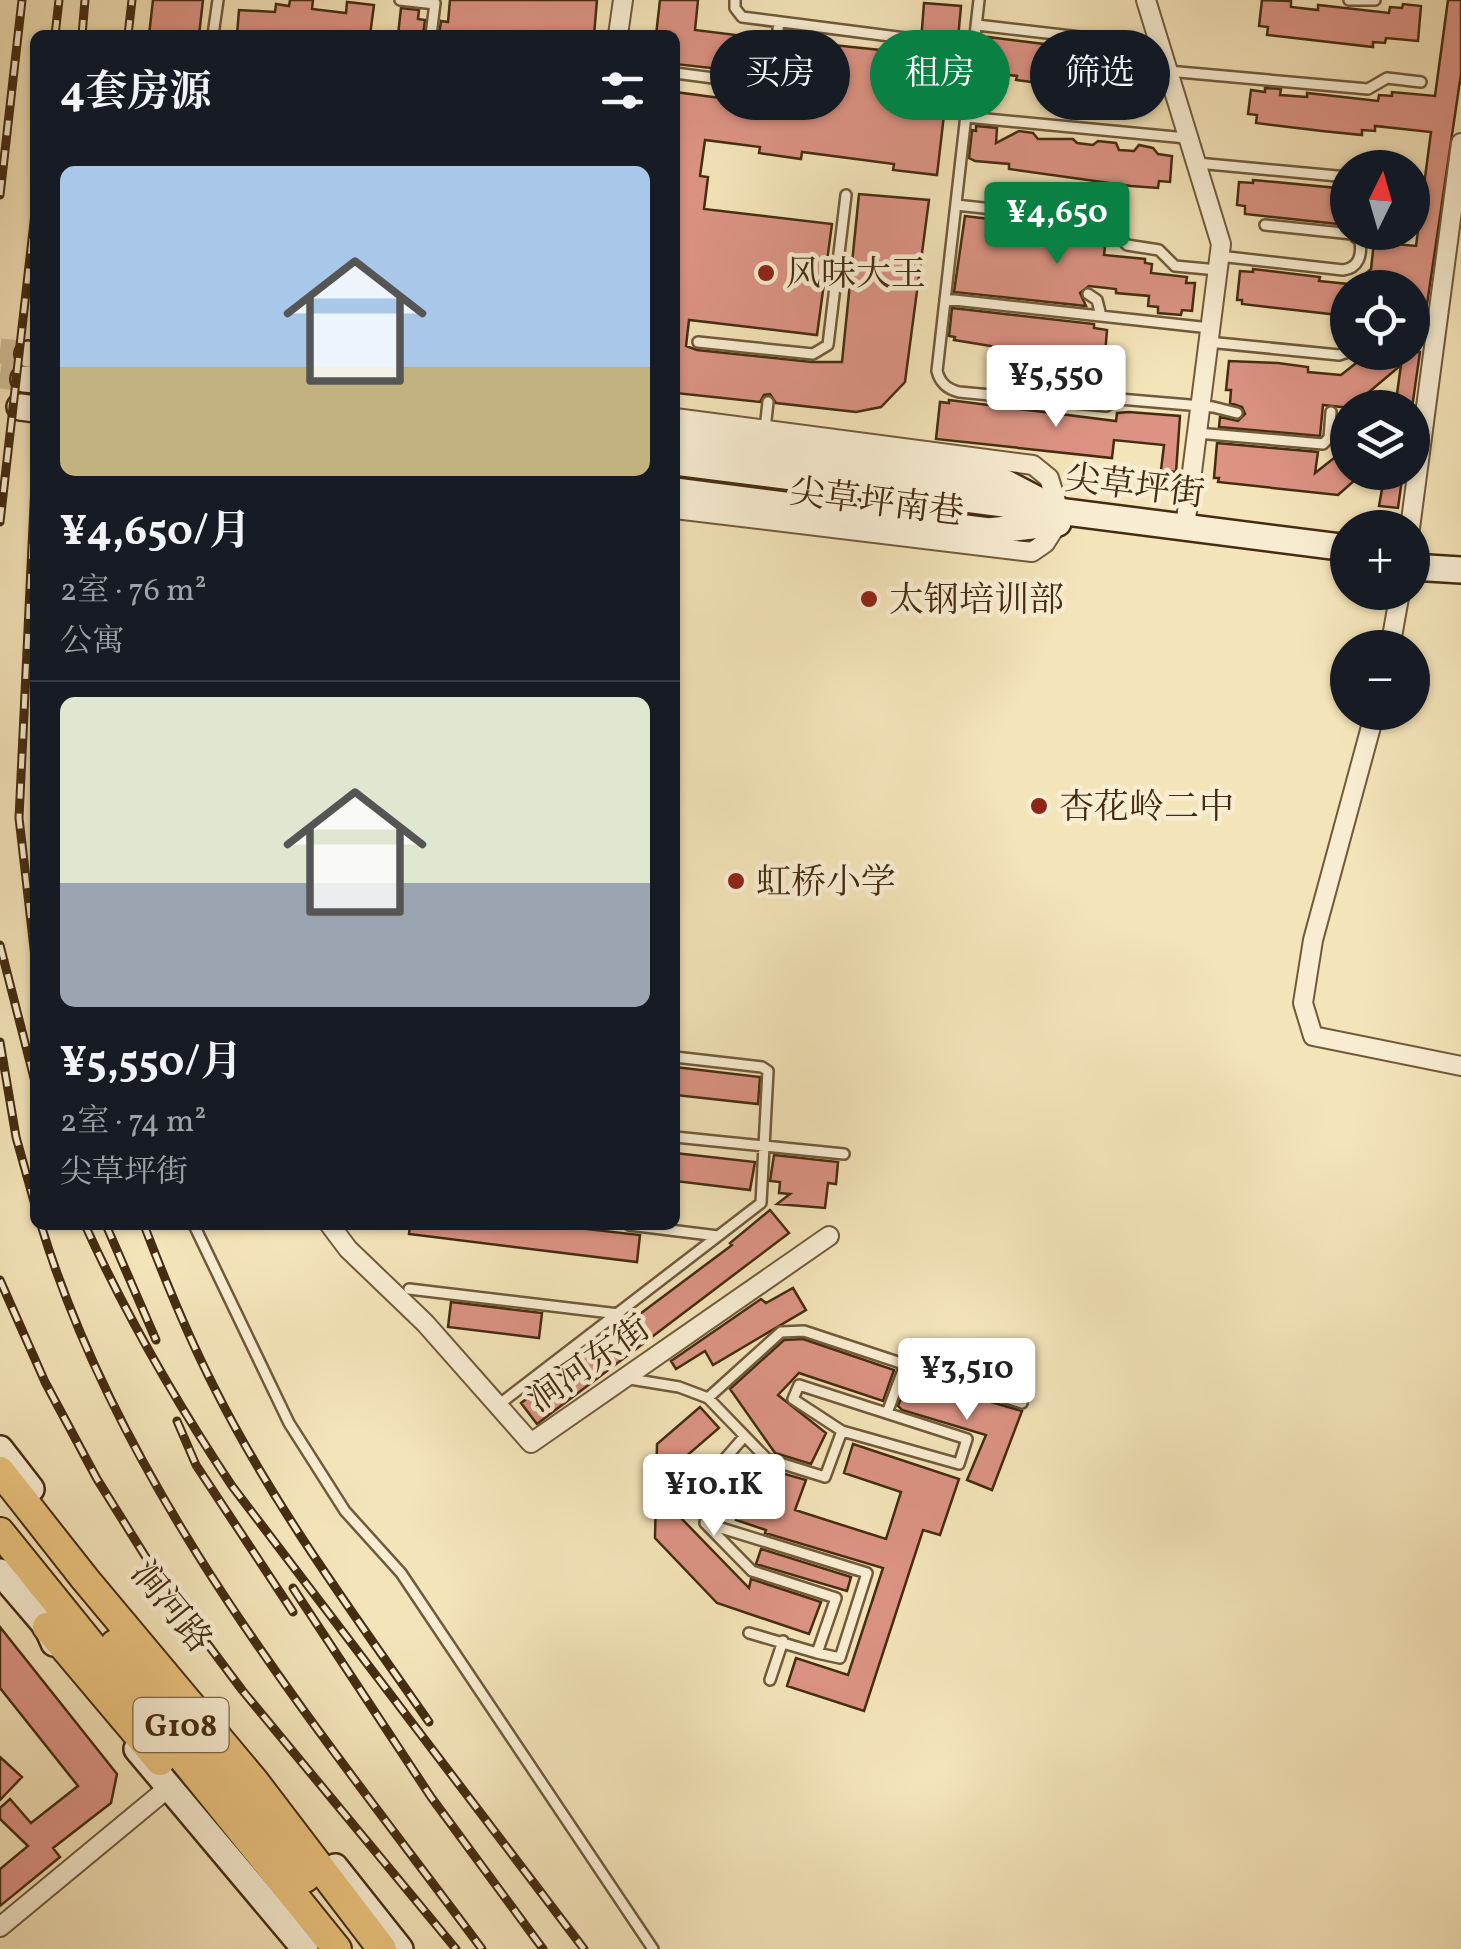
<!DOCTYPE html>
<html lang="zh">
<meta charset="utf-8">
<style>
body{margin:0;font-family:Vollkorn,"Noto Serif SC",serif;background:#20242c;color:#f1f3f6;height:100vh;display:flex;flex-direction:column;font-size:38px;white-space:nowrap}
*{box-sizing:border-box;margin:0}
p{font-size:32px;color:#9ea1a6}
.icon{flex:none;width:55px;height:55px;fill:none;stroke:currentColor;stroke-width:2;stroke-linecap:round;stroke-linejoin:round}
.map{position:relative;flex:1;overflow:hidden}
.panel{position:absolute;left:30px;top:30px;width:650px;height:1200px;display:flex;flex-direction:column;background:#171b24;border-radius:15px;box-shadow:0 2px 8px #0004}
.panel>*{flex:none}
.top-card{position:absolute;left:710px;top:30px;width:600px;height:90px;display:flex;gap:20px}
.needle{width:65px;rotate:5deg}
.tools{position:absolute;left:1330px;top:150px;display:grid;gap:20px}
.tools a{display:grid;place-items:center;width:100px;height:100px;border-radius:50%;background:#171b24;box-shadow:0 2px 8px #0004;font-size:50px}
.price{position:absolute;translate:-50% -85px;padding:0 22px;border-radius:10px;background:#fff;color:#222;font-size:32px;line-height:65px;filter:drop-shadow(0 2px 5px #0008)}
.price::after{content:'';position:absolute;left:50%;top:60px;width:30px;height:22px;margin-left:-15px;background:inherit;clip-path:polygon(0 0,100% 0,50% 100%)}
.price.selected{background:#0b8043;color:#fff}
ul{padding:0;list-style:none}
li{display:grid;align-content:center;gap:20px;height:530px;padding:0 30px}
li+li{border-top:2px solid #363941}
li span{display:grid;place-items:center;height:310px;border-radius:15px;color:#555}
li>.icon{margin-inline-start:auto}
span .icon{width:180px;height:180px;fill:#fffc;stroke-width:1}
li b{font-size:42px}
h2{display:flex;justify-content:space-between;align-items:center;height:120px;padding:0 30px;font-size:42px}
.pill{padding:0 35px;border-radius:45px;background:#171b24;box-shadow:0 2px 8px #0004;font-size:35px;line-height:90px}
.pill.selected{background:#0b8043;color:#fff}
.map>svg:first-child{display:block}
.building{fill:#dc9384;stroke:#452c10;stroke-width:2.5}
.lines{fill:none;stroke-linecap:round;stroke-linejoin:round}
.secondary-tunnel{stroke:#d1bf97;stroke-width:25;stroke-dasharray:25 12;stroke-linecap:butt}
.lane-casing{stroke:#715a3a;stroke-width:14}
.street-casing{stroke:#715a3a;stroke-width:22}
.secondary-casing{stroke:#452c10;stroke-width:30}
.primary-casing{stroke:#452c10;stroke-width:32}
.lane{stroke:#f8edd2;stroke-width:9}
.street{stroke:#f8edd2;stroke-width:18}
.secondary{stroke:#f8edd2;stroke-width:25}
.primary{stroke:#eac27c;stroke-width:28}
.rail-casing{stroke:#452c10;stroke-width:9}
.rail{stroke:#f8edd2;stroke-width:5;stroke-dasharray:15;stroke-linecap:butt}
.poi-dot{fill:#8f2418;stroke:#f8edd2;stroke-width:4}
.labels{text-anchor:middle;stroke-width:9;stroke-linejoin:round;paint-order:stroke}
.shield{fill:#f8edd2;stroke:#7b664a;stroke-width:2.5}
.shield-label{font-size:32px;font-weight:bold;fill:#452c10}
.poi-label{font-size:35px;fill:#452c10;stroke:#f8edd2;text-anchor:start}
.street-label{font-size:35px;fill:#452c10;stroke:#f8edd2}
</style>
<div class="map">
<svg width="1461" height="1949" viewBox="0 0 1461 1949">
<rect width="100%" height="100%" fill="#f4e4b9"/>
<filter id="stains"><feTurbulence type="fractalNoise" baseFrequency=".002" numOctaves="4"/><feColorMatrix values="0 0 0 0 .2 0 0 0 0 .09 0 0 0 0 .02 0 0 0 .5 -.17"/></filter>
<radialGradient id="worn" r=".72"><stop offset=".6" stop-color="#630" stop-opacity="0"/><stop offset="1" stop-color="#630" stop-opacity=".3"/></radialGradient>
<path class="building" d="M 153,0 L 203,0 L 199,35 L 149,35 Z
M 290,0 L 313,0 L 312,9 L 346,13 L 347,2 L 374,5 L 370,35 L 237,35 L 239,10 L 275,12 L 276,4 L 289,6 Z
M 450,0 L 597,0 L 594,35 L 439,35 L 441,21 L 448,22 Z
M 660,0 L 698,0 L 695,30 L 769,39 L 764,74 L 675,64 L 675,35 L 656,35 Z
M 1262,0 L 1291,1 L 1291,7 L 1318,10 L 1318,5 L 1389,13 L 1390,7 L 1402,8 L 1403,4 L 1421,6 L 1418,41 L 1386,38 L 1385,43 L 1373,42 L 1373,47 L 1267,35 L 1268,27 L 1259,26 Z
M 1448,0 L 1461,0 L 1461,74 L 1421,345 L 1412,345 L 1412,288 L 1349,288 L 1371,269 L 1374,242 L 1416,246 L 1431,132 L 1375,126 L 1375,131 L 1362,130 L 1362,135 L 1322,131 L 1256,123 L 1257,115 L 1248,114 L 1251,90 L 1265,92 L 1265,88 L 1281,89 L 1280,95 L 1307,97 L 1307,93 L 1378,101 L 1379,95 L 1392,96 L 1392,92 L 1435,96 Z
M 924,3 L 961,6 L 958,39 L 966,40 L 965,55 L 951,54 L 937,175 L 893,170 L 894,164 L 802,152 L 801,159 L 759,153 L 760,147 L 705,140 L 700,176 L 708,177 L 704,209 L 832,224 L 817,335 L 689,320 L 686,346 L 697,350 L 812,362 L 842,362 L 859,194 L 929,200 L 905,382 L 881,407 L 856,412 L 776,403 L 770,394 L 764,395 L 760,402 L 675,393 L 675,92 L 773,105 L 774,94 L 783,88 L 780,80 L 785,40 L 920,54 Z
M 401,8 L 419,10 L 418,19 L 425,20 L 423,35 L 398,35 Z
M 988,37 L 1044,44 L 1046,49 L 1061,50 L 1064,47 L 1129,56 L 1129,61 L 1138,62 L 1135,87 L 1125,86 L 1124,94 L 1016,80 L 1017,76 L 984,72 L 985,69 L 979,68 L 982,42 L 987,43 Z
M 976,126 L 997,128 L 996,143 L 1019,131 L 1033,133 L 1038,139 L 1073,139 L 1077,143 L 1093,145 L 1098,141 L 1116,143 L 1119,150 L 1134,151 L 1139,145 L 1153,148 L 1158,154 L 1172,156 L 1170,182 L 1159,181 L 1158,188 L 1131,186 L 1009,169 L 1009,164 L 975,161 L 969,158 L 972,130 L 976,131 Z
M 1253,180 L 1348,189 L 1348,225 L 1245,214 L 1245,206 L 1237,205 L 1239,182 L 1253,183 Z
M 965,216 L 1023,223 L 1026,227 L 1065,228 L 1072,238 L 1082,230 L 1100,232 L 1100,238 L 1106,238 L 1104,255 L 1145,259 L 1145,263 L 1152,264 L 1151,273 L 1187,277 L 1186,283 L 1195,283 L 1192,311 L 1182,310 L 1181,315 L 1158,313 L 1158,307 L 1148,306 L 1149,296 L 1116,293 L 1116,289 L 1089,286 L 1080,293 L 1086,306 L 954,292 Z
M 1253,269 L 1320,277 L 1319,281 L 1348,284 L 1348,316 L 1242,304 L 1242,300 L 1237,300 L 1240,271 L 1253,272 Z
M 952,308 L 1094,324 L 1094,328 L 1107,330 L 1105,354 L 1095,353 L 1094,360 L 1052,356 L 954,340 L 955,337 L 949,336 Z
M 1361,352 L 1420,352 L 1412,408 L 1395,408 L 1401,365 L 1350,408 L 1323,405 L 1320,436 L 1219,427 L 1220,417 L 1238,421 L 1245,414 L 1242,407 L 1230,403 L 1231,390 L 1226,390 L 1229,361 L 1278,363 L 1308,367 L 1308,372 L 1341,375 L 1360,360 Z
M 949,400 L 1116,421 L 1117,413 L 1129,412 L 1180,416 L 1176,472 L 1161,470 L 1164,445 L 1114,440 L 1112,458 L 936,439 L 940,402 L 949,403 Z
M 1217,443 L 1318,452 L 1315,473 L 1348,447 L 1348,472 L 1364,472 L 1338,495 L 1218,482 L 1219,478 L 1214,478 Z
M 1385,472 L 1403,472 L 1398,508 L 1379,506 Z
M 675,1067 L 760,1077 L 758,1104 L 675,1095 Z
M 675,1153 L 755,1162 L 750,1190 L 675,1181 Z
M 774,1155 L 838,1162 L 836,1184 L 828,1183 L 825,1208 L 777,1204 L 790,1194 L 779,1193 L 780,1182 L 770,1181 Z
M 770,1210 L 789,1233 L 537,1424 L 521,1403 L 732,1245 L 730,1243 Z
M 410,1225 L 551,1225 L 640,1235 L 637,1262 L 409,1234 Z
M 793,1288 L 806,1310 L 713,1365 L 705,1351 L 676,1369 L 671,1361 L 761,1299 L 766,1303 Z
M 451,1302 L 542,1313 L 539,1338 L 448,1327 Z
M 803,1339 L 894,1370 L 883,1401 L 799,1373 L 778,1395 L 826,1433 L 811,1464 L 775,1453 L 730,1389 L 784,1340 Z
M 909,1378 L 1022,1411 L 992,1490 L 967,1480 L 986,1435 L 902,1410 L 898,1406 Z
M 700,1407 L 719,1428 L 684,1458 L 681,1518 L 749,1588 L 751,1579 L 821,1602 L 809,1634 L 717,1603 L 655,1538 L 657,1444 Z
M 853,1444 L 959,1479 L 940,1535 L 923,1530 L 864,1711 L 787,1686 L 796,1658 L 848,1675 L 883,1568 L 765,1533 L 766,1530 L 736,1520 L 744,1493 L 755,1497 L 764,1468 L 806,1480 L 795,1510 L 886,1539 L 901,1492 L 844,1473 Z
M 761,1549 L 851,1577 L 847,1591 L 756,1564 Z
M 0,1627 L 117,1774 L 111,1803 L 53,1848 L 60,1857 L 0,1906 L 0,1869 L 28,1846 L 0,1819 L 0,1808 L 10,1799 L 31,1823 L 78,1786 L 0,1688 Z
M 0,1757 L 22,1777 L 0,1800 Z"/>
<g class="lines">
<path class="secondary-tunnel" d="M 0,351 L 28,354
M 0,376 L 24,379"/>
<defs>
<path id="lane" d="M 400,0 L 435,4
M 735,0 L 735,8 L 742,17 L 913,39
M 979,0 L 937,371 C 940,383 947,389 959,392 L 1106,406 L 1119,399 L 1213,407 L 1237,413
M 1349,0 L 1375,0
M 977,25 L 1158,46
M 213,35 L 218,0
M 431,35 L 435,3
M 1168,71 L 1368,89 L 1387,78 L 1421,82
M 675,73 L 775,86
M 771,85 L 779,22
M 966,117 L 1186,138
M 1197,163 L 1348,177
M 956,205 L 1104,221 L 1127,245 L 1159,250 L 1175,266 L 1218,270
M 1219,256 L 1343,270 C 1359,268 1362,255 1360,241 L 1352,234 L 1265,225
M 1088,294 L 1097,300 L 1101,316
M 945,299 L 1210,328
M 698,342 L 813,354 L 828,345 L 846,195
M 1208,342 L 1339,355 L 1348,352
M 765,429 L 768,402
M 1197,433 L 1323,444 L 1329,438 L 1331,412
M 675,1137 L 844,1154
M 194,1225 L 289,1423 L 345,1511 L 401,1573 L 653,1949
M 629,1225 L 718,1236
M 409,1289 L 619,1314
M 630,1379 L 679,1387 L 708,1398 L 767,1459 L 825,1477 L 842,1431
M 799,1385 L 967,1439 L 959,1464 L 842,1431 L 793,1399 Z
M 708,1398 L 781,1332 L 804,1331 L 1022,1403
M 497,1406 L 761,1203 L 768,1071 L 762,1067 L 675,1057
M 887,1413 L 905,1365
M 743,1438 L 717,1468 L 705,1523 L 752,1571 L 836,1598 L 817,1653 L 749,1633
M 708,1524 L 867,1573 L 840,1658 L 817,1653
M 770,1680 L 783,1641"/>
<path id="street" d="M 1146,0 L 1221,244 L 1185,527
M 618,35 L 623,0
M 675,418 L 1033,465 L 1049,478 L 1059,511
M 675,509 L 1032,552 L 1045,543 L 1058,523
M 1410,528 L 1461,143
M 1390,648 L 1400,592
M 1375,712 L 1313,940 L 1303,1003 L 1313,1036 L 1461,1066
M 330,1225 L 348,1249 L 425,1323 L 531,1443 L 829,1236
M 0,1927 L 168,1788"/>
<path id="secondary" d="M 28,354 L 35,355
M 24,379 L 35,380
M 20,407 L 35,409
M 675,438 L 1000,480 L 1046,504
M 675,462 L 1348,548
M 675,491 L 989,531 L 1058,523
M 1412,567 L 1461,570
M 0,1449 L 31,1489
M 0,1572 L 47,1627 L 54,1643
M 137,1749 L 305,1949
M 335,1867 L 400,1949"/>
<path id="primary" d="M 0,1471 L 85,1579 L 254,1781 L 382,1949
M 0,1532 L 337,1949
M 47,1627 L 160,1761
M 115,1644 L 305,1878"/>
</defs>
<use href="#lane" class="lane-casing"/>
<use href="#street" class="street-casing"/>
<use href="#secondary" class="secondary-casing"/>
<use href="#primary" class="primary-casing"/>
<use href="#lane" class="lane"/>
<use href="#street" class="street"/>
<use href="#secondary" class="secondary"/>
<use href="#primary" class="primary"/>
<defs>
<path id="rail" d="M 55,35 L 59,0
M 82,35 L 85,0
M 128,35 L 132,0
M 0,195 L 22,0
M 35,484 L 19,818 L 35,957
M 0,522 L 35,213
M 0,945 L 35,1082
M 0,1042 L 16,1137 L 35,1205
M 41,1225 C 124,1497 315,1724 482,1949
M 85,1225 C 127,1317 176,1402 232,1486 L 584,1949
M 106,1225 L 156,1340
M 144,1225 C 165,1280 187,1334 214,1387 C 273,1505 353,1613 429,1722
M 0,1280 L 45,1382 L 97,1479 L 162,1583 L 242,1690 L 456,1949
M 177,1421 L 196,1465 L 293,1612
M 293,1588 L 431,1797 L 543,1949"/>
</defs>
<use href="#rail" class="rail-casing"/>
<use href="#rail" class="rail"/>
</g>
<g class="poi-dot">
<circle cx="766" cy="273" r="10"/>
<circle cx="869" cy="599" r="10"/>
<circle cx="1039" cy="806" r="10"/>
<circle cx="736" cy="881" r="10"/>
</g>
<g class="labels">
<rect class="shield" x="133.5" y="1698" width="95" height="54" rx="8"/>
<g class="shield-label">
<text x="181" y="1736">G108</text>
</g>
<g class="poi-label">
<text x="786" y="285">风味大王</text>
<text x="889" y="611">太钢培训部</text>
<text x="1059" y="818">杏花岭二中</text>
<text x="756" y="893">虹桥小学</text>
</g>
<g class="street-label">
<text transform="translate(1135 485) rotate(7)" y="12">尖草坪街</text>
<text transform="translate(877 501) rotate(7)" y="12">尖草坪南巷</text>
<text transform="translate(588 1363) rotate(-35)" y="12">涧河东街</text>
<text transform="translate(172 1606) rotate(51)" y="12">涧河路</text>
</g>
</g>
<rect width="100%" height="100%" filter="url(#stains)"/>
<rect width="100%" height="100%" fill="url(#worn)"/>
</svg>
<div class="tools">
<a><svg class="needle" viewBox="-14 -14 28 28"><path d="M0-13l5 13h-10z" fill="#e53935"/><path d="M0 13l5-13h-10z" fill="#9ea1a6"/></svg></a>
<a><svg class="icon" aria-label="locate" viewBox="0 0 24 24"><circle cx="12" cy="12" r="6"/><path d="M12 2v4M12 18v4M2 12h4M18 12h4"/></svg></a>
<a><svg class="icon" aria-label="layers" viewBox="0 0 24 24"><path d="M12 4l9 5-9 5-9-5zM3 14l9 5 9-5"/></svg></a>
<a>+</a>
<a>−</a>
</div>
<b class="price selected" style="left:1057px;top:267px">¥4,650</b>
<b class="price" style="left:1056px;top:430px">¥5,550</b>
<b class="price" style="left:967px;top:1423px">¥3,510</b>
<b class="price" style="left:714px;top:1539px">¥10.1K</b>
<div class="top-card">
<a class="pill">买房</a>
<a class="pill selected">租房</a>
<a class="pill">筛选</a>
</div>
<section class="panel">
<h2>4套房源<svg class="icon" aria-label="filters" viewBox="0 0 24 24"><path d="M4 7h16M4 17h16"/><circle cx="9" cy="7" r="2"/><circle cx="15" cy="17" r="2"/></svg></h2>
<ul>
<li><span style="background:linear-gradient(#a9c7e8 65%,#c2b280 0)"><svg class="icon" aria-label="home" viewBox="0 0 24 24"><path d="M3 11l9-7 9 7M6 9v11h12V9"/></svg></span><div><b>¥4,650/月</b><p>2室 · 76 m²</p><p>公寓</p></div></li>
<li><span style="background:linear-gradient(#dfe7d0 60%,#9aa5b1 0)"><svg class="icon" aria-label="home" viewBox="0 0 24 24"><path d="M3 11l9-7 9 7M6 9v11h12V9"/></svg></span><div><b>¥5,550/月</b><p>2室 · 74 m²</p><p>尖草坪街</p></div></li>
</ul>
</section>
</div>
